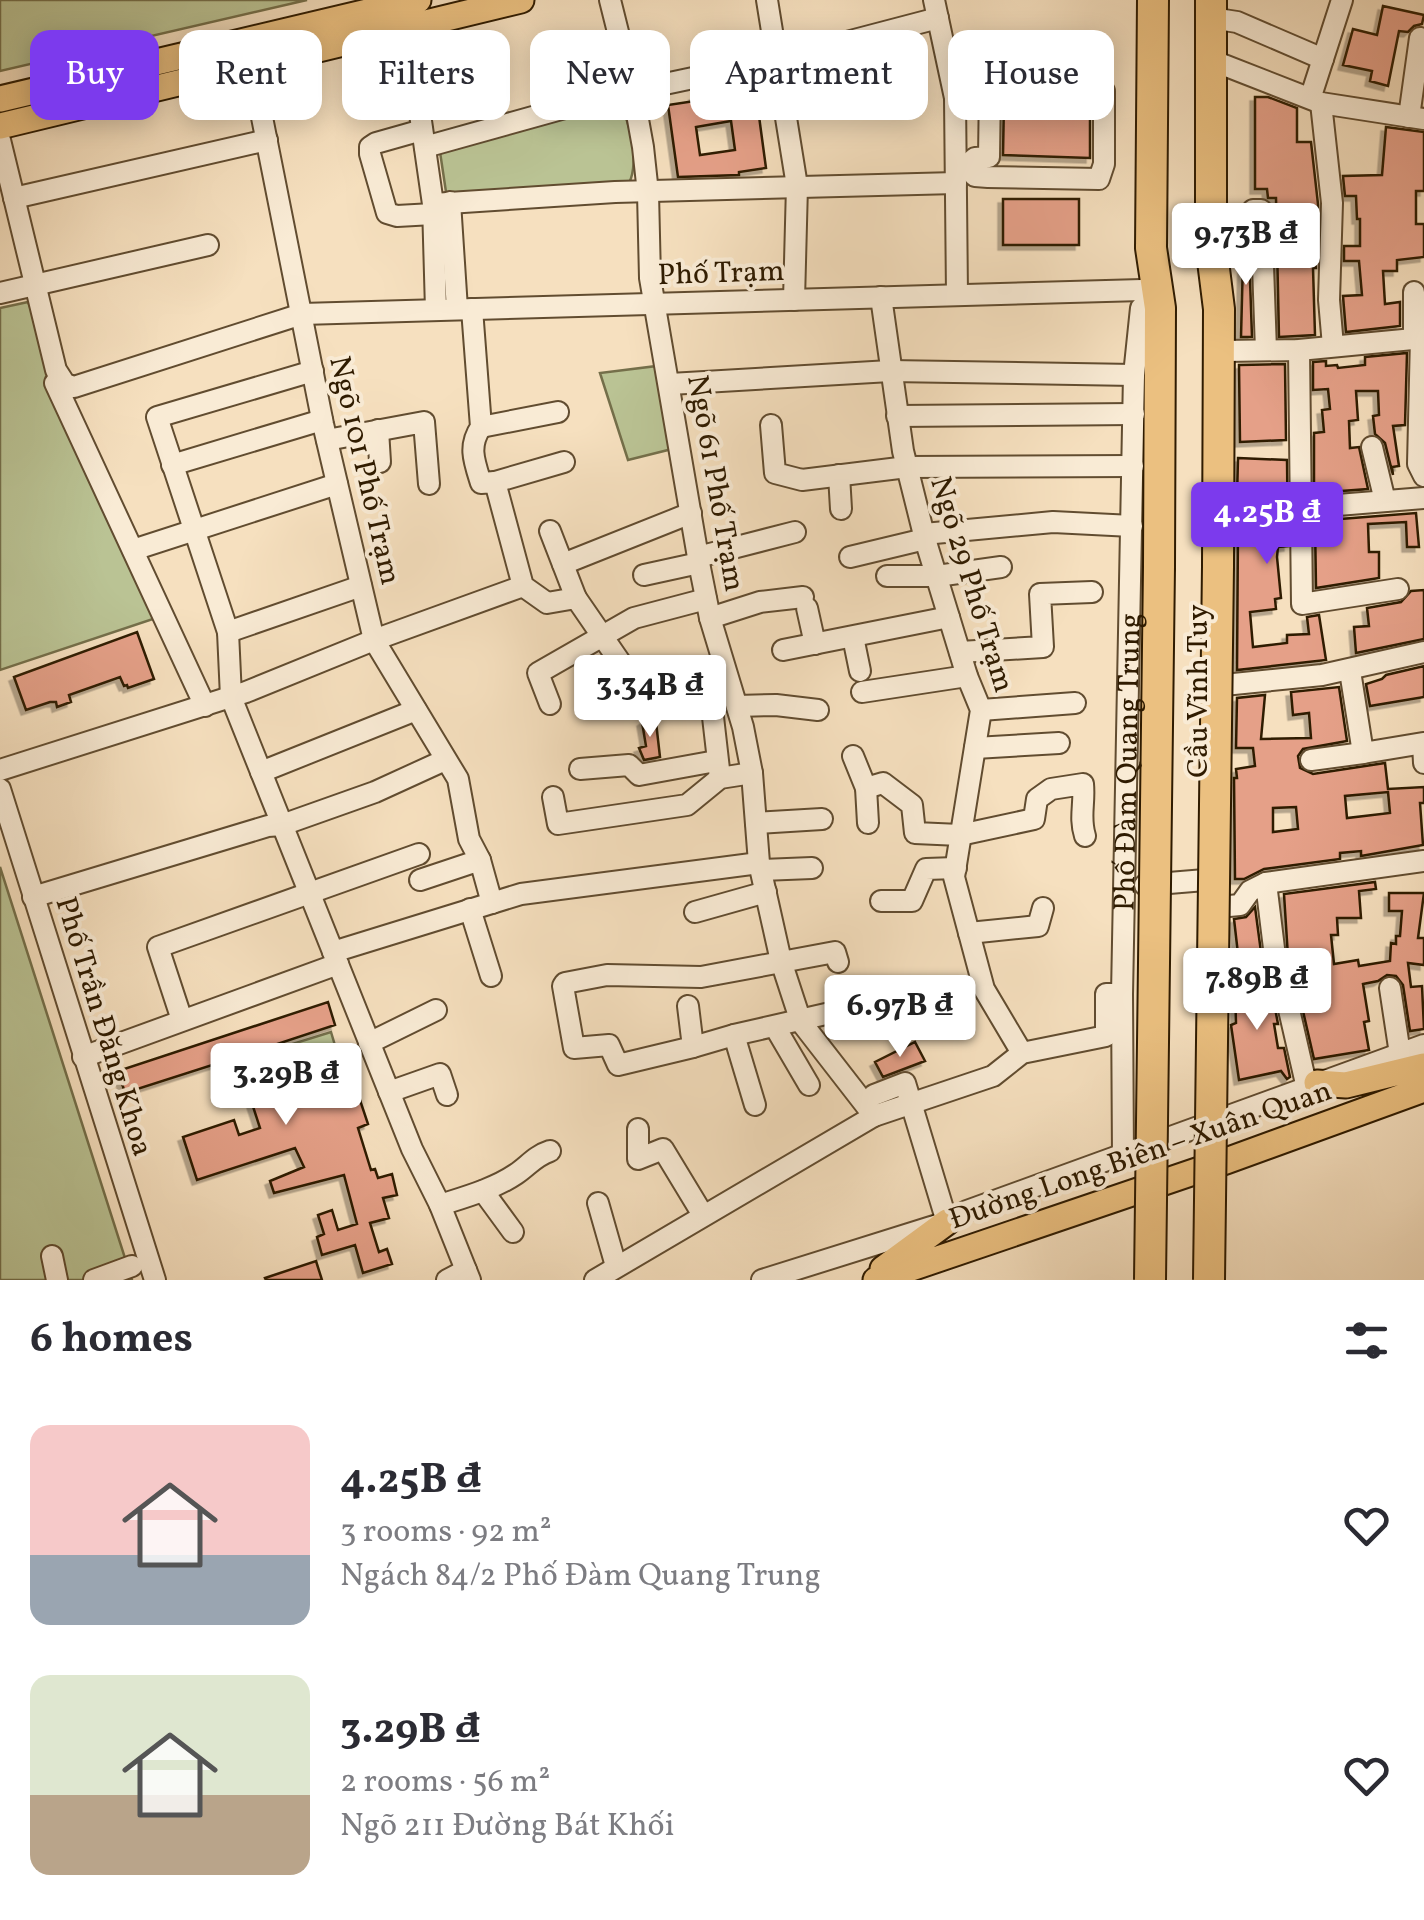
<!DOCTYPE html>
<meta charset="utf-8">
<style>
body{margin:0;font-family:Vollkorn,serif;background:#f7f7f7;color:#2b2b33;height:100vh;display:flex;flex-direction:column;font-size:38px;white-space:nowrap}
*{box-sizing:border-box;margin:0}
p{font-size:32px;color:#7c7c81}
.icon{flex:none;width:55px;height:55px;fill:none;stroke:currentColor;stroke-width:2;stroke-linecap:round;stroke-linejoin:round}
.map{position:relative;height:1280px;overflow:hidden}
.details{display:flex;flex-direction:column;background:#fff;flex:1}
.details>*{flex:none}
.banner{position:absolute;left:30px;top:30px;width:1365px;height:90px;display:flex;gap:20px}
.price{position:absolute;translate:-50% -85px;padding:0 22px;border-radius:10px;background:#fff;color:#222;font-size:32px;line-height:65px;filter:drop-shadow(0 2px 5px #0008)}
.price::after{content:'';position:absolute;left:50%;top:60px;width:30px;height:22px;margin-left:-15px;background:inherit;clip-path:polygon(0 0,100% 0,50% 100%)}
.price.active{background:#7c3aed;color:#fff}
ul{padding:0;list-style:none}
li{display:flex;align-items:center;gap:30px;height:250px;padding:0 30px}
li span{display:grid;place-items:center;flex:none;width:280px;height:200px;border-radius:20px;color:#555}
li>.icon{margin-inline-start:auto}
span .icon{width:120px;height:120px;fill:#fffc;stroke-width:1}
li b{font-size:42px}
h2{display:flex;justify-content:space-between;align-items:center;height:120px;padding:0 30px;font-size:42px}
.tag{padding:0 35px;border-radius:20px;background:#fff;box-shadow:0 5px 25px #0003;font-size:35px;line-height:90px}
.tag.active{background:#7c3aed;color:#fff}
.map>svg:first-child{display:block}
.green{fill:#bac394;stroke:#746f4a;stroke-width:2.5}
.building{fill:#e5a088;stroke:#2f1b00;stroke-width:2.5;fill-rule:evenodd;filter:url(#shadow)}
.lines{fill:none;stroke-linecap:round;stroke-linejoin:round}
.minor-casing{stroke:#614c30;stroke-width:24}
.major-casing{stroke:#2f1b00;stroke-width:29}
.highway-casing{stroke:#2f1b00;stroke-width:34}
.minor{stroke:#f9ebd5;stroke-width:20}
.major{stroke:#ebc080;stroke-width:25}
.highway{stroke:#ebc080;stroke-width:30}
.highway-bridge-casing{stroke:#2f1b00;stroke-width:34;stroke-linecap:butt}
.highway-bridge{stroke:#ebc080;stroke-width:30}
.labels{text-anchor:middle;stroke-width:8;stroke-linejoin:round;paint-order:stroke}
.street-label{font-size:30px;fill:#2f1b00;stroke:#f9ebd5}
</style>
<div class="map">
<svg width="1424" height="1280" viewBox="0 0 1424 1280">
<defs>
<filter id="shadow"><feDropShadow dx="-4.5" dy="4.5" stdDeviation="0" flood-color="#0004"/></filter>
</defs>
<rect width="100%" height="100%" fill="#f6e0bf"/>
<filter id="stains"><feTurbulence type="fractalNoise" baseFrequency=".002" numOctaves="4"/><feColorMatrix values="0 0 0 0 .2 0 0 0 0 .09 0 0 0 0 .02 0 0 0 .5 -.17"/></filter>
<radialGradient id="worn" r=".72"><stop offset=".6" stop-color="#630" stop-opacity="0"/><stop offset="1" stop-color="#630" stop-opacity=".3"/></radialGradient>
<path class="green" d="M 0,0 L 307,0 L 0,71 Z
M 604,102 L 618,105 C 632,119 640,170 627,186 L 455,197 L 446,192 L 440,152 Z
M 28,302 L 156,618 L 0,670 L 0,308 Z
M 657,366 L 672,449 L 628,460 L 600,373 Z
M 0,867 L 132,1280 L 0,1280 Z
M 331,1032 L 342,1069 L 285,1087 L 273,1050 Z"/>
<path class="building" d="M 1383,6 L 1424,15 L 1422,24 L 1414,26 L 1408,32 L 1399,31 L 1388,86 L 1370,81 L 1372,71 L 1343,65 L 1353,29 L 1377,35 Z
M 728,92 L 729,98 L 756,94 L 766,168 L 739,172 L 739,175 L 678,177 L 668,105 L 695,101 L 694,96 ZM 731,121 L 735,150 L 700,155 L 696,127 Z
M 1255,97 L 1268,97 L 1297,108 L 1297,142 L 1311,142 L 1318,204 L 1318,224 L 1314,224 L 1316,268 L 1313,268 L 1315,335 L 1279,337 L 1276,198 L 1268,198 L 1267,189 L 1255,189 Z
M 1004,101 L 1090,104 L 1090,158 L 1003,155 Z
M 1386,127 L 1424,132 L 1424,191 L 1416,191 L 1416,224 L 1424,224 L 1424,257 L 1397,260 L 1397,271 L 1383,271 L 1385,304 L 1400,302 L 1400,326 L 1346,332 L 1343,296 L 1362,295 L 1359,261 L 1344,261 L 1344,246 L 1360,246 L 1360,219 L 1357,219 L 1356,196 L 1345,196 L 1343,176 L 1382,175 Z
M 1003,199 L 1079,199 L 1079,245 L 1003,245 Z
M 1244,222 L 1248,222 L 1252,337 L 1241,337 Z
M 1407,353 L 1405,425 L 1393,426 L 1399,466 L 1392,467 L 1393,475 L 1385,443 L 1375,434 L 1373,416 L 1379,415 L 1378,391 L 1356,391 L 1358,420 L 1349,421 L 1350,448 L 1359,447 L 1368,489 L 1314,493 L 1314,433 L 1324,432 L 1322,410 L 1330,409 L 1328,389 L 1313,390 L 1313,362 L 1326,361 L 1326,366 L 1337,365 L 1338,368 L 1365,365 L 1365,357 Z
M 1285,364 L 1286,440 L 1240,442 L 1239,365 Z
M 1238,458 L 1287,460 L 1288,546 L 1278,547 L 1277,557 L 1281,598 L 1275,599 L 1276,609 L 1250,612 L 1253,647 L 1287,643 L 1287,635 L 1309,634 L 1307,617 L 1319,615 L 1326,660 L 1237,670 L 1238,527 L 1252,526 L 1250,496 L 1237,497 Z
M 1416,513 L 1419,547 L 1407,547 L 1406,522 L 1368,524 L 1369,552 L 1379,552 L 1379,578 L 1316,588 L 1315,521 Z
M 1424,590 L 1424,639 L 1356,653 L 1354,627 L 1369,626 L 1367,608 L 1401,602 L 1411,591 Z
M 137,632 L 154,679 L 128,688 L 127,685 L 124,686 L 120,677 L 69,695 L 71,702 L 57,707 L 56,702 L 50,702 L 26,710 L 14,677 Z
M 1424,666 L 1424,697 L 1370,706 L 1366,684 L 1382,679 L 1386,675 Z
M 1339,687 L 1347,741 L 1303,749 L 1298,756 L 1300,768 L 1313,774 L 1385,763 L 1388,789 L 1424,787 L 1424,803 L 1420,803 L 1423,845 L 1361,856 L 1361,851 L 1340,853 L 1340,859 L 1264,869 L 1244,879 L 1235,879 L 1234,778 L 1237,778 L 1236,769 L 1255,766 L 1253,748 L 1236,748 L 1237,698 L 1265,695 L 1261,739 L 1311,738 L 1309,713 L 1293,715 L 1291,692 ZM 1388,792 L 1390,813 L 1347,818 L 1345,796 ZM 1296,807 L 1298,829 L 1273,832 L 1273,808 Z
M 648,718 L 656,722 L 660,757 L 644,760 L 639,748 L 646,746 L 642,722 Z
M 1375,882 L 1376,889 L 1359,891 L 1361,918 L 1337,918 L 1338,935 L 1331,935 L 1334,964 L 1358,960 L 1359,966 L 1390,961 L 1391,943 L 1396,944 L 1396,936 L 1400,936 L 1402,911 L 1389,911 L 1389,893 L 1424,893 L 1418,938 L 1424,938 L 1424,965 L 1408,963 L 1411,987 L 1422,986 L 1424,1029 L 1410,1031 L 1403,985 L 1396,976 L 1387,975 L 1378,981 L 1363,984 L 1369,1021 L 1364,1022 L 1369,1050 L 1314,1059 L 1300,998 L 1290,988 L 1284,894 Z
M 1255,907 L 1261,952 L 1238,954 L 1234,919 L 1246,917 Z
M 1265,984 L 1275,994 L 1274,1003 L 1278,1024 L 1274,1024 L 1278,1048 L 1284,1048 L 1290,1077 L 1287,1079 L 1281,1071 L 1239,1080 L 1231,1025 L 1236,1023 L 1235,987 Z
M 328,1002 L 335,1025 L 262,1049 L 281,1106 L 354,1082 L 368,1124 L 358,1128 L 371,1170 L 375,1169 L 378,1178 L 392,1174 L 397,1195 L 383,1198 L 389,1218 L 370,1223 L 379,1252 L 387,1249 L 392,1264 L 363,1273 L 355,1245 L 322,1255 L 317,1237 L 324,1234 L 318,1215 L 332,1210 L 338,1230 L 357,1224 L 344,1175 L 274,1193 L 270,1181 L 304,1167 L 295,1148 L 197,1180 L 183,1137 L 234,1120 L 239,1135 L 260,1128 L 237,1057 L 125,1093 L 118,1071 Z
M 915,1042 L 925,1061 L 883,1077 L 875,1062 Z
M 316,1261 L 322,1280 L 266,1280 L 265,1278 Z"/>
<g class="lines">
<defs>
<g id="minor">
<path d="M 610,0 L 633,92 L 643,147 L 648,193 L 650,278 L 699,563 L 710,618 L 743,727 L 752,773 L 759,863 L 781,961 L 801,1022 L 874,1116"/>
<path d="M 767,0 L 797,186 L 794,300"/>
<path d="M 934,0 L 955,98 L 957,295"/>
<path d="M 1211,18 L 1237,22 L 1323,59"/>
<path d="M 402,29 L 420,114 L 433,204 L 436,310"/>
<path d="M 249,52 L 323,424 L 374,640 L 458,779 L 469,839 L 480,860 L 492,903"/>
<path d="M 1211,60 L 1321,103 L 1424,119"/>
<path d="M 1311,96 L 1342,0"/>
<path d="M 1321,103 L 1332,203 L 1329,300 L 1333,346"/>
<path d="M 1409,117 L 1420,38"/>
<path d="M 422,130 L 376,143 L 370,147 L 370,154 L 387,213 L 397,216 L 433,214"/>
<path d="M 0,140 L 56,370 L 65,384 L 74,387 L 302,314 L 1142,290"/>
<path d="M 425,147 L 608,96 L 778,60 L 938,18"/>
<path d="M 957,166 L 966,166 L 975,176 L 988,177 L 1099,179 L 1104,164 L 1104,91 L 990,87 L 989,157 L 975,158 L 966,166"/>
<path d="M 14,198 L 267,140"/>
<path d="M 450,202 L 457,309"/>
<path d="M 433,204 L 615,192 L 956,183"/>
<path d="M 1253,210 L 1261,210 L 1266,350"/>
<path d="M 1414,292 L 1414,338"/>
<path d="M 0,293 L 208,245"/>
<path d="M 881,297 L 903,451 L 925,539 L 967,676 L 981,710 L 954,877 L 984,989 L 1022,1053"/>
<path d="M 472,309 L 481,427 C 468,446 474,461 481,483 L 495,482 L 523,586 L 547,603 L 576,598 L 629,675 L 672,672 L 709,682 L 720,778"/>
<path d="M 1421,337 L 1418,464 L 1424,476"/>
<path d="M 1299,350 L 1302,604 L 1398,589"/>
<path d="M 1225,351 L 1299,350 L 1424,338"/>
<path d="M 313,371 L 157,417 L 228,632 L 231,697 L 412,1149 L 440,1205 L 470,1280"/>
<path d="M 55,383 L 205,706"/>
<path d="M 670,384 L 890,371 L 1134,375"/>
<path d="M 897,416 L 1134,414"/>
<path d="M 771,425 L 775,473 L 802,480 L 907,467 L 1133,466"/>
<path d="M 481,427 L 558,412"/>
<path d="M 378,430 L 380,462"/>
<path d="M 327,440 L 424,422 L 429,484"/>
<path d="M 1372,447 L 1385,501"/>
<path d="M 172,465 L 322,420"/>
<path d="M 839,475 L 841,509"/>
<path d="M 495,482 L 564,462"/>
<path d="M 1301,508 L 1424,498"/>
<path d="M 550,531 L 576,598"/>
<path d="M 924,534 L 1053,522 L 1132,526"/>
<path d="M 133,550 L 337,484"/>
<path d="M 698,557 L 795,532"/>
<path d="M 850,557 L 925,539"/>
<path d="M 563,564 L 691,513"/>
<path d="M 644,575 L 699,563"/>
<path d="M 887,576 L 937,576 L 1001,567"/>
<path d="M 807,608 L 815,644"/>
<path d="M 710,618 L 760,602 L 803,597"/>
<path d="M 228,632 L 361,586"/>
<path d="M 853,637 L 860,671"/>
<path d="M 783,650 L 949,617"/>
<path d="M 960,652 L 1043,647 L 1040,594 L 1092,592"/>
<path d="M 1350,671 L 1363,753 L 1423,743 L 1424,763"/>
<path d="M 1224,685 L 1322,675 L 1424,652"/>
<path d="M 862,692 L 967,676"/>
<path d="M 550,704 L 538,673 L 634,618 L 706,599"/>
<path d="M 737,706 L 776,705 L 818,710"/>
<path d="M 981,710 L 1075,703"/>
<path d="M 975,748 L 1059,743"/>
<path d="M 853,756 L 866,788 L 868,823"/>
<path d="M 1311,760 L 1363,753"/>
<path d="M 580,769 L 629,765 L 639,775 L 716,761"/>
<path d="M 0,770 L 246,692 L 374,640 L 523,586"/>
<path d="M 261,772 L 416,710"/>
<path d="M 866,788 L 883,783 L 912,805 L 915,833 L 960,835 L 1034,819 L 1037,799 L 1051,789 L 1083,784 C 1085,804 1079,817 1085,836"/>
<path d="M 0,789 L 155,1280"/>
<path d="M 553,797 L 558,824 L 687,805 L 720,778 L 752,773"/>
<path d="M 756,823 L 822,819"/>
<path d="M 761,870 L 812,868"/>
<path d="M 420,880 L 480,860"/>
<path d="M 1266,883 L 1278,981"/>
<path d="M 1145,885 L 1217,879"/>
<path d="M 33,897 L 268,826 L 282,825 L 375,792 L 445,760"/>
<path d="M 881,901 L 912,901 L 926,869 L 956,868"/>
<path d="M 1218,907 L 1240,905 L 1250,891 L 1266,883 L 1424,861"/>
<path d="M 470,909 L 491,976"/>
<path d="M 695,912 L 766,892"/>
<path d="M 969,933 L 1038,926 L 1043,908"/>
<path d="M 333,952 L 521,894 L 759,863"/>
<path d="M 1390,988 L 1400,1054"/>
<path d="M 1287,1001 L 1307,1088"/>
<path d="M 688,1006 L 693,1047 L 618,1065 L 609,1045 L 574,1048 L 563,986 L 565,983 L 607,975 L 701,977 L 835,952 L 838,962"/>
<path d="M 182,1020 L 158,947 L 419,854"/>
<path d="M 775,1027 L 809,1085"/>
<path d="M 734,1035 L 755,1105"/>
<path d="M 369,1043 L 436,1010"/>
<path d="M 693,1047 L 734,1035 L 839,1011"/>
<path d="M 83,1057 L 338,964"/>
<path d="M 389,1092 L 440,1074 L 447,1095"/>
<path d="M 874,1095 L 905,1083 L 947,1222"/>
<path d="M 638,1129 L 638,1159 L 663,1149 L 703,1215"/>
<path id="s1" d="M 1123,1157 L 1122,994 L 1134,375 L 1141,308"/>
<path d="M 483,1191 L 513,1232"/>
<path d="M 598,1203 L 616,1266"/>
<path d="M 440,1205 C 465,1197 494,1189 516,1174 C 529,1165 535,1156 550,1151"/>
<path d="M 52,1256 L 57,1280"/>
<path d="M 94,1280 L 132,1266"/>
<path d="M 447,1280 L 466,1270"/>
<path d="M 595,1280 L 874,1116 L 993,1076 L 1022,1053 L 1106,1036 L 1106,994 L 1122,994"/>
<path d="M 762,1280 L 947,1222 L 967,1211 L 1424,1045"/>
</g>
<path id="major" d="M 0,99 L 418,0
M 0,126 L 521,0
M 1317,1083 L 1346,1085 L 1424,1066
M 883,1269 L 947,1222
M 876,1280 L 1226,1161 L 1424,1089"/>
<path id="highway" d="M 1153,0 L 1151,248 L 1160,308 L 1159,567
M 1211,0 L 1211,245 L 1219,309 L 1218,566"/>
</defs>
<use href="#minor" class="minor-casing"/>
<use href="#major" class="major-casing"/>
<use href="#highway" class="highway-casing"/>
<use href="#minor" class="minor"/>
<use href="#major" class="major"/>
<use href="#highway" class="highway"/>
<defs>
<path id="highway-bridge" d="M 1150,1280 L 1159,567
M 1209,1280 L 1218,566"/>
</defs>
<use href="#highway-bridge" class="highway-bridge-casing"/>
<use href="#highway-bridge" class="highway-bridge"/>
</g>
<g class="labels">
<g class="street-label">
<text transform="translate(721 272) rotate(-2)" y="10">Phố Trạm</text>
<text transform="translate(366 470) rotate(77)" y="10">Ngõ 101 Phố Trạm</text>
<text transform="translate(717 483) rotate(80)" y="10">Ngõ 61 Phố Trạm</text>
<text transform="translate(973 584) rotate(73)" y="10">Ngõ 29 Phố Trạm</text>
<text transform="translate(1197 691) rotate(-90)" y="10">Cầu Vĩnh Tuy</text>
<text dy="10" stroke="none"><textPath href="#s1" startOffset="395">Phố Đàm Quang Trung</textPath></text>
<text transform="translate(105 1026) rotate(73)" y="10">Phố Trần Đăng Khoa</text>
<text transform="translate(1140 1154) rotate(-19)" y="10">Đường Long Biên – Xuân Quan</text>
</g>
</g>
<rect width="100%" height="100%" filter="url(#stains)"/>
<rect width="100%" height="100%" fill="url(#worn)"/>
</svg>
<b class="price" style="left:1246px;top:288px">9.73B ₫</b>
<b class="price active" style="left:1267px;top:567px">4.25B ₫</b>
<b class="price" style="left:650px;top:740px">3.34B ₫</b>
<b class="price" style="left:1257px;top:1033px">7.89B ₫</b>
<b class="price" style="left:900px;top:1060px">6.97B ₫</b>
<b class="price" style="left:286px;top:1128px">3.29B ₫</b>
<div class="banner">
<a class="tag active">Buy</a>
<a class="tag">Rent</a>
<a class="tag">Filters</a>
<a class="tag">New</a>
<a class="tag">Apartment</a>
<a class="tag">House</a>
</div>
</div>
<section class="details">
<h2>6 homes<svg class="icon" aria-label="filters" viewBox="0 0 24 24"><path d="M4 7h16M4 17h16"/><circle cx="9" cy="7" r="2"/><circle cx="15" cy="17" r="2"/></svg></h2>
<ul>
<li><span style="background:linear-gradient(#f6c9c9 65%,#9aa5b1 0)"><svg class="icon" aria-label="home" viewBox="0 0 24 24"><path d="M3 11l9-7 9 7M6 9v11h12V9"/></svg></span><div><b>4.25B ₫</b><p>3 rooms · 92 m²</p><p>Ngách 84/2 Phố Đàm Quang Trung</p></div><svg class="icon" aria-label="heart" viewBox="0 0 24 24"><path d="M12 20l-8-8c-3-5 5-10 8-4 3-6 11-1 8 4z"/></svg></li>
<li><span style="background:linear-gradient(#dfe7d0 60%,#b9a48a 0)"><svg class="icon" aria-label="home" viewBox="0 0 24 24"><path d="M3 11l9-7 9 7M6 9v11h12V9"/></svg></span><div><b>3.29B ₫</b><p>2 rooms · 56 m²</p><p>Ngõ 211 Đường Bát Khối</p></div><svg class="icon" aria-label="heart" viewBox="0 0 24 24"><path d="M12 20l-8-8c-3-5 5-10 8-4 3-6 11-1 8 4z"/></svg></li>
</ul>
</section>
